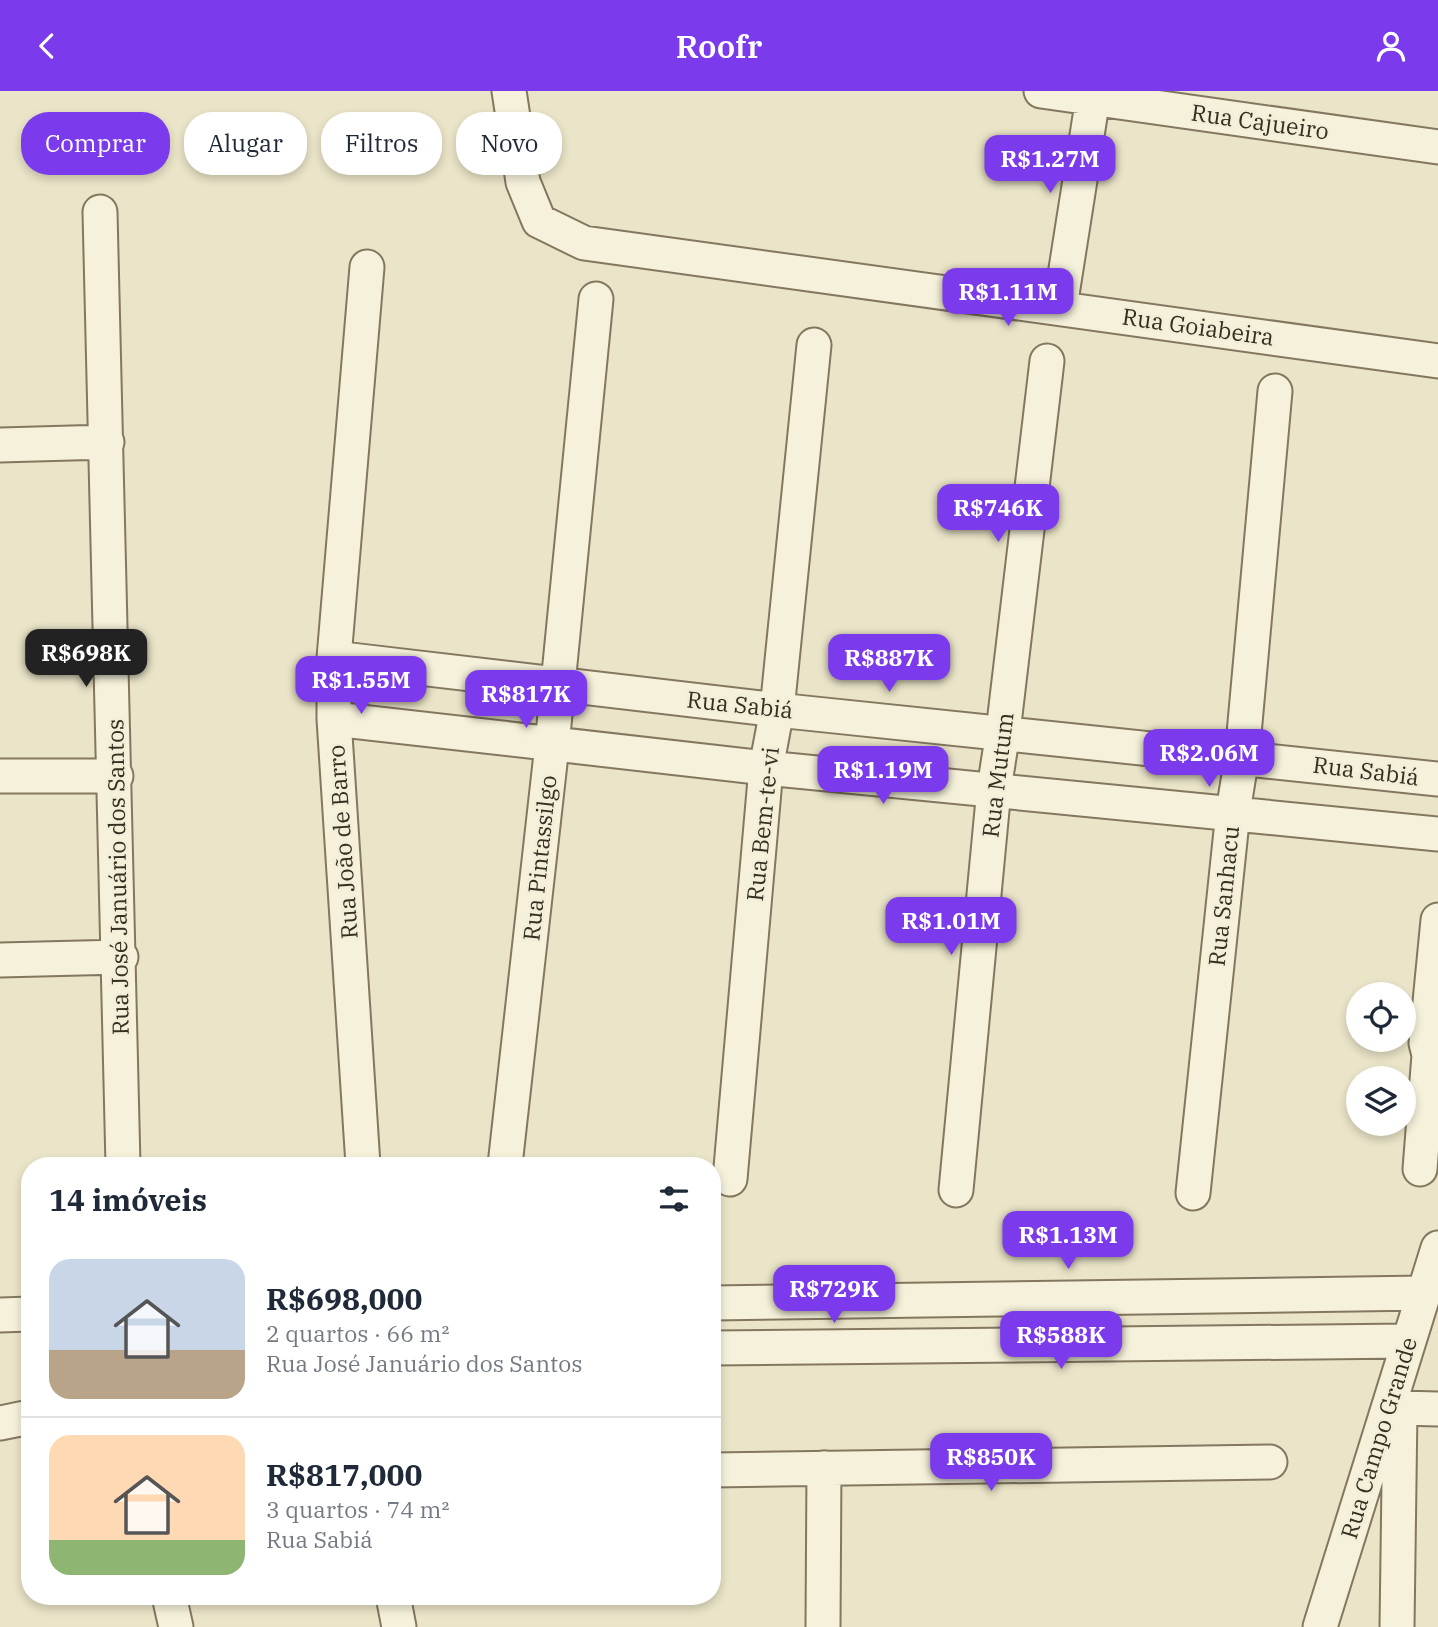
<!DOCTYPE html>
<html lang="pt">
<meta charset="utf-8">
<style>
body{margin:0;font-family:"IBM Plex Serif",serif;background:#f2f2f3;color:#1f2937;height:100vh;display:flex;flex-direction:column;font-size:26px;white-space:nowrap}
*{box-sizing:border-box;margin:0}
p{font-size:23px;color:#747a83}
.icon{flex:none;width:38px;height:38px;fill:none;stroke:currentColor;stroke-width:2;stroke-linecap:round;stroke-linejoin:round}
.map{position:relative;flex:1;overflow:hidden}
.details{position:absolute;left:21px;top:1066px;width:700px;height:448px;display:flex;flex-direction:column;background:#fff;border-radius:28px;box-shadow:0 4px 10px #0003}
.details>*{flex:none}
.hud{position:absolute;left:21px;top:21px;width:700px;height:63px;display:flex;gap:14px}
.tools{position:absolute;left:1346px;top:891px;display:grid;gap:14px}
.tools a{display:grid;place-items:center;width:70px;height:70px;border-radius:50%;background:#fff;box-shadow:0 4px 10px #0003;font-size:35px}
.price{position:absolute;translate:-50% -60px;padding:0 16px;border-radius:14px;background:#7c3aed;color:#fff;font-size:23px;line-height:46px;filter:drop-shadow(0 2px 4px #0008)}
.price::after{content:'';position:absolute;left:50%;top:42px;width:21px;height:16px;margin-left:-10px;background:inherit;clip-path:polygon(0 0,100% 0,50% 100%)}
.price.active{background:#222;color:#fff}
ul{padding:0;list-style:none}
li{display:flex;align-items:center;gap:21px;height:175px;padding:0 28px}
li+li{border-top:2px solid #e0e1e3}
li span{display:grid;place-items:center;flex:none;width:196px;height:140px;border-radius:21px;color:#555}
li>.icon{margin-inline-start:auto}
span .icon{width:84px;height:84px;fill:#fffc;stroke-width:1}
li b{font-size:30px}
h2{display:flex;justify-content:space-between;align-items:center;height:84px;padding:0 28px;font-size:30px}
.chip{padding:0 24px;border-radius:28px;background:#fff;box-shadow:0 4px 10px #0003;font-size:24px;line-height:63px}
.chip.active{background:#7c3aed;color:#fff}
header{display:flex;justify-content:space-between;align-items:center;height:91px;padding:0 28px;background:#7c3aed;color:#fff;font-size:32px;font-weight:600}
.map>svg:first-child{display:block}
.lines{fill:none;stroke-linecap:round;stroke-linejoin:round}
.minor-casing{stroke:#84775f;stroke-width:37}
.minor{stroke:#f5f1da;stroke-width:33}
.labels{text-anchor:middle;stroke-width:5;stroke-linejoin:round;paint-order:stroke}
.street-label{font-size:23px;fill:#362e21;stroke:#f2eed7}
</style>
<header><svg class="icon" aria-label="back" viewBox="0 0 24 24"><path d="M15 5l-7 7 7 7"/></svg>Roofr<svg class="icon" aria-label="person" viewBox="0 0 24 24"><circle cx="12" cy="8" r="4"/><path d="M4 21q1-7 8-7t8 7"/></svg></header>
<div class="map">
<svg width="1438" height="1536" viewBox="0 0 1438 1536">
<rect width="100%" height="100%" fill="#eae4c8"/>
<g class="lines">
<defs>
<path id="minor" d="M 509,0 L 523,91 L 539,130 L 584,152 L 1438,270
M 1041,0 L 1438,56
M 100,121 L 123,1074
M 1060,216 L 1094,0
M 0,354 L 107,351
M 334,567 L 777,619 L 1438,688
M 334,628 L 766,677 L 1438,743
M 0,685 L 116,685
M 0,869 L 121,866
M 363,1074 L 334,628 L 334,567 L 367,176
M 505,1074 L 552,654 L 596,208
M 1420,1078 L 1429,964 L 1426,952 L 1438,829
M 730,1088 L 766,677 L 777,619 L 814,254
M 956,1099 L 994,698 L 1003,641 L 1047,270
M 1193,1102 L 1233,721 L 1242,665 L 1275,300
M 712,1212 L 1424,1202
M 0,1224 L 30,1223
M 712,1257 L 1408,1250
M 1400,1317 L 1438,1318
M 0,1332 L 30,1326
M 712,1379 L 1270,1371
M 169,1505 L 176,1536
M 393,1505 L 399,1536
M 823,1536 L 824,1377
M 1320,1536 L 1438,1157
M 1397,1536 L 1400,1318"/>
</defs>
<use href="#minor" class="minor-casing"/>
<use href="#minor" class="minor"/>
</g>
<g class="labels">
<g class="street-label">
<text transform="translate(1260 31) rotate(8)" y="8">Rua Cajueiro</text>
<text transform="translate(1198 236) rotate(8)" y="8">Rua Goiabeira</text>
<text transform="translate(740 614) rotate(6)" y="8">Rua Sabiá</text>
<text transform="translate(1366 680) rotate(7)" y="8">Rua Sabiá</text>
<text transform="translate(998 684) rotate(-83)" y="8">Rua Mutum</text>
<text transform="translate(763 733) rotate(-84)" y="8">Rua Bem-te-vi</text>
<text transform="translate(343 751) rotate(-94)" y="8">Rua João de Barro</text>
<text transform="translate(540 767) rotate(-84)" y="8">Rua Pintassilgo</text>
<text transform="translate(118 786) rotate(-91)" y="8">Rua José Januário dos Santos</text>
<text transform="translate(1224 805) rotate(-84)" y="8">Rua Sanhacu</text>
<text transform="translate(1379 1347) rotate(-73)" y="8">Rua Campo Grande</text>
</g>
</g>
</svg>
<div class="tools">
<a><svg class="icon" aria-label="locate" viewBox="0 0 24 24"><circle cx="12" cy="12" r="6"/><path d="M12 2v4M12 18v4M2 12h4M18 12h4"/></svg></a>
<a><svg class="icon" aria-label="layers" viewBox="0 0 24 24"><path d="M12 4l9 5-9 5-9-5zM3 14l9 5 9-5"/></svg></a>
</div>
<b class="price" style="left:1050px;top:104px">R$1.27M</b>
<b class="price" style="left:1008px;top:237px">R$1.11M</b>
<b class="price" style="left:998px;top:453px">R$746K</b>
<b class="price active" style="left:86px;top:598px">R$698K</b>
<b class="price" style="left:889px;top:603px">R$887K</b>
<b class="price" style="left:361px;top:625px">R$1.55M</b>
<b class="price" style="left:526px;top:639px">R$817K</b>
<b class="price" style="left:1209px;top:698px">R$2.06M</b>
<b class="price" style="left:883px;top:715px">R$1.19M</b>
<b class="price" style="left:951px;top:866px">R$1.01M</b>
<b class="price" style="left:1068px;top:1180px">R$1.13M</b>
<b class="price" style="left:834px;top:1234px">R$729K</b>
<b class="price" style="left:1061px;top:1280px">R$588K</b>
<b class="price" style="left:991px;top:1402px">R$850K</b>
<div class="hud">
<a class="chip active">Comprar</a>
<a class="chip">Alugar</a>
<a class="chip">Filtros</a>
<a class="chip">Novo</a>
</div>
<section class="details">
<h2>14 imóveis<svg class="icon" aria-label="filters" viewBox="0 0 24 24"><path d="M4 7h16M4 17h16"/><circle cx="9" cy="7" r="2"/><circle cx="15" cy="17" r="2"/></svg></h2>
<ul>
<li><span style="background:linear-gradient(#c9d6e8 65%,#b9a48a 0)"><svg class="icon" aria-label="home" viewBox="0 0 24 24"><path d="M3 11l9-7 9 7M6 9v11h12V9"/></svg></span><div><b>R$698,000</b><p>2 quartos · 66 m²</p><p>Rua José Januário dos Santos</p></div></li>
<li><span style="background:linear-gradient(#ffd9b3 75%,#8fb573 0)"><svg class="icon" aria-label="home" viewBox="0 0 24 24"><path d="M3 11l9-7 9 7M6 9v11h12V9"/></svg></span><div><b>R$817,000</b><p>3 quartos · 74 m²</p><p>Rua Sabiá</p></div></li>
</ul>
</section>
</div>
